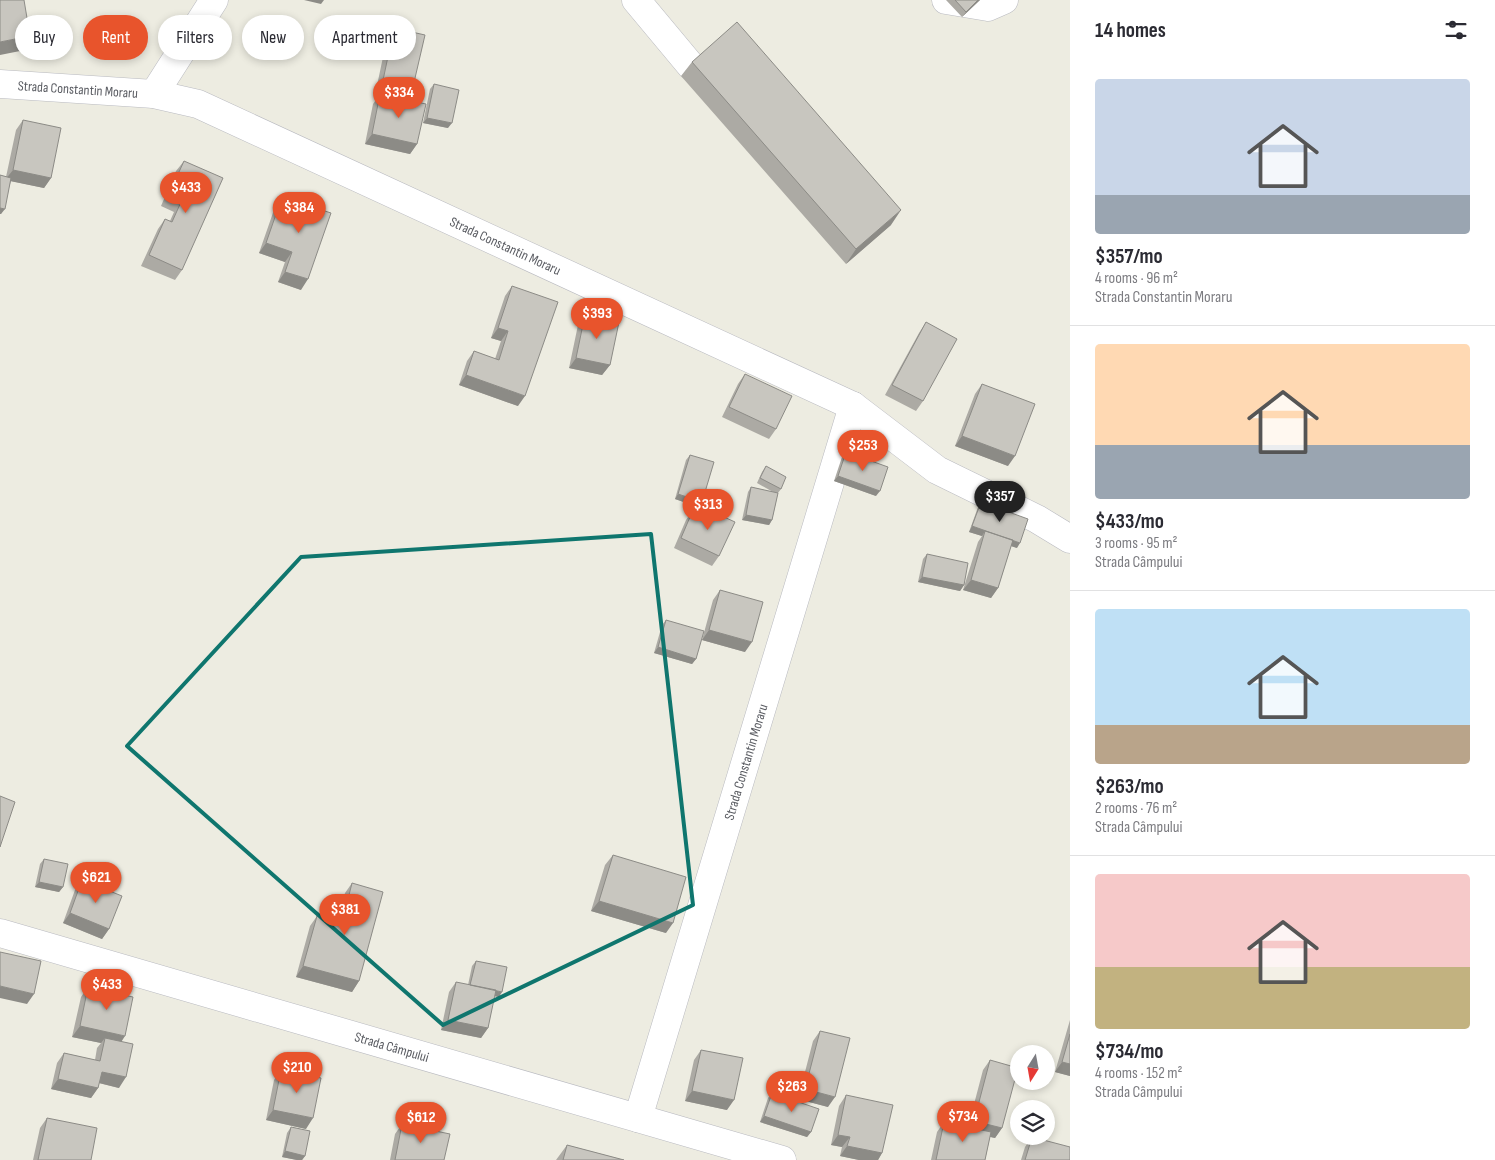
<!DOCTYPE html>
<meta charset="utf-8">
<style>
body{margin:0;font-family:"Sofia Sans Condensed",sans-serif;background:#f7f7f7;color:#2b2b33;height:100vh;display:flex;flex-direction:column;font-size:19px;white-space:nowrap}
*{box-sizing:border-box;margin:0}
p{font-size:16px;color:#7c7c81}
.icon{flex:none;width:28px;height:28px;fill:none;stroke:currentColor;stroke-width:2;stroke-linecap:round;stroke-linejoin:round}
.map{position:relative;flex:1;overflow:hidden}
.drawer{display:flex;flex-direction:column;background:#fff;width:425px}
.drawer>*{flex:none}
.banner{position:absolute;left:15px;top:15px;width:475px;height:45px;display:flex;gap:10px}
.needle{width:32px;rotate:191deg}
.tools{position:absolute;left:1010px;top:1045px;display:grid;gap:10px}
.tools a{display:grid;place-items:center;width:45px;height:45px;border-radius:50%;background:#fff;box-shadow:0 2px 8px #0003;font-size:25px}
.price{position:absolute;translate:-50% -42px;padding:0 11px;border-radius:18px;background:#e8542c;color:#fff;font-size:16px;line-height:32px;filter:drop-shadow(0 1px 2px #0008)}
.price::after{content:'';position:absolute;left:50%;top:30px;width:15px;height:11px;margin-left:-8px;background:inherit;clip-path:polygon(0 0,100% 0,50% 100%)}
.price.on{background:#222;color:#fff}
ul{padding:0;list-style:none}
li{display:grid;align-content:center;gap:10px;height:265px;padding:0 25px}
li+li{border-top:1px solid #e1e1e2}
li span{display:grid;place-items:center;height:155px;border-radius:5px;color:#555}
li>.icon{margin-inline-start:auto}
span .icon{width:90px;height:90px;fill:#fffc;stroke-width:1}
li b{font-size:21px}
h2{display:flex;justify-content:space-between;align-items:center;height:60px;padding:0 25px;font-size:21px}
.chip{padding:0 18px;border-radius:22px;background:#fff;box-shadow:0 2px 8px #0003;font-size:18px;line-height:45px}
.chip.on{background:#e8542c;color:#fff}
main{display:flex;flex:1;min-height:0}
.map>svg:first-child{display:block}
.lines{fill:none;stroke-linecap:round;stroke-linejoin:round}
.minor-casing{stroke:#b9bac0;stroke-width:29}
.minor{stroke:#fff;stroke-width:28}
.wall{fill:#acaaa4}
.shaded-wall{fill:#8c8b86}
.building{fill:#c8c6bf;stroke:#8c8b86}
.marked{fill:none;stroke:#0f766e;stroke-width:4;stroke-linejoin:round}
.labels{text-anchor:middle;stroke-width:4;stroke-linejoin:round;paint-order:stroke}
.street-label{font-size:14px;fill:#5a5c62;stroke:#fff}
</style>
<main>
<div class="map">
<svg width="1070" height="1160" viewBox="0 0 1070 1160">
<rect width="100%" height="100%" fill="#edece1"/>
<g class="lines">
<defs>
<g id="minor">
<path d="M 636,0 L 691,66"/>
<path d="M 946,0 L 988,7 L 1004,0"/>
<path id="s1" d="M 0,84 L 154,94 L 198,104 L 853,406 L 937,470 L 1037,519 L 1070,539"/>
<path d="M 154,94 L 214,0"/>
<path id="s2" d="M 0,933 L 782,1160"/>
<path id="s3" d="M 638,1118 L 853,406"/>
</g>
</defs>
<use href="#minor" class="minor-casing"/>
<use href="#minor" class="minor"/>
</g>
<path class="wall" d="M 946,0 L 980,0 L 962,17 Z
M 394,28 L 406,100 L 417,144 L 410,154 L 365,144 L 373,104 L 379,96 L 375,95 L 387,38 Z
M 692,62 L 891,225 L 846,264 L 681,76 Z
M 434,84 L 448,128 L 423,123 L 430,89 Z
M 23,120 L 51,178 L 44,188 L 11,181 L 1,214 L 0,214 L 0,175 L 6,177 L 16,130 Z
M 184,161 L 182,270 L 175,280 L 141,266 L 158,229 L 165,219 L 170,221 L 174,212 L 161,206 L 176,171 Z
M 282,197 L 301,290 L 278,282 L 285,262 L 259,253 L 275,207 Z
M 512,286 L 518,406 L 459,385 L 467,361 L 474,351 L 495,359 L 501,341 L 491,338 L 505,296 Z
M 585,315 L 610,365 L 602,375 L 569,368 L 578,325 Z
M 926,322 L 923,401 L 916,411 L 885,395 L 919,333 Z
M 745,374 L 776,429 L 769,439 L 722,417 L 738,384 Z
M 982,384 L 1008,466 L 955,446 L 975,394 Z
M 846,452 L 876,496 L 834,481 L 842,457 Z
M 690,455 L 698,507 L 675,499 L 686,460 Z
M 766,466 L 781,489 L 778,493 L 772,520 L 769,525 L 742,520 L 748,492 L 751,487 L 773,492 L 757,483 L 762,472 Z
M 981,502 L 1017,548 L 1011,546 L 998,588 L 991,598 L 963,590 L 978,542 L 982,536 L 969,532 L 978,507 Z
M 693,510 L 710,517 L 713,512 L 719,556 L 712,566 L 674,548 L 686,520 Z
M 927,554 L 964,585 L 960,591 L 918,582 L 923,559 Z
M 720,590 L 745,652 L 702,640 L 713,600 Z
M 666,620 L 696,659 L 692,664 L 654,653 L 662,625 Z
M 613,855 L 666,933 L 591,911 L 605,865 Z
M 44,859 L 63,887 L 59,892 L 35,887 L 40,864 Z
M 82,880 L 109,929 L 102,939 L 63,923 L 75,890 Z
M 352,883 L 359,981 L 352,992 L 296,977 L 310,926 L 317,916 L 337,921 L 345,893 Z
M 476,961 L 499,997 L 494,996 L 488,1028 L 481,1038 L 441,1030 L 449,992 L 456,982 L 468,985 L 472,966 Z
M 88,987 L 121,1041 L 119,1088 L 99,1083 L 98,1088 L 91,1098 L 51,1089 L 57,1063 L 64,1053 L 95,1060 L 97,1048 L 101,1043 L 72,1037 L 81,997 Z
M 1070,1020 L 1070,1076 L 1055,1072 Z
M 820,1031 L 828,1107 L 798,1099 L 813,1041 Z
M 701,1050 L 727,1110 L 685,1101 L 694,1060 Z
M 990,1060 L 1002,1128 L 995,1138 L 990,1137 L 985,1160 L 931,1160 L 937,1132 L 944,1122 L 968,1127 L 983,1070 Z
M 281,1070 L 306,1129 L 266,1120 L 274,1080 Z
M 772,1093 L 811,1132 L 807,1137 L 760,1122 L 768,1098 Z
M 846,1095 L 882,1153 L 878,1160 L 859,1160 L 840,1156 L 842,1147 L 831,1145 L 839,1106 Z
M 47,1118 L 91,1160 L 33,1160 L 40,1128 Z
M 402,1124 L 444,1160 L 390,1160 L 395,1134 Z
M 291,1127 L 305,1156 L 302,1160 L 297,1160 L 282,1157 L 287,1133 Z
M 1032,1137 L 1070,1160 L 1021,1160 L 1025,1147 Z
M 567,1145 L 624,1160 L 556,1160 Z"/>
<path class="shaded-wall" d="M 304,0 L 324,0 L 321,4 Z
M 978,0 L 980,0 L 962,17 L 966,12 Z
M 30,36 L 20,51 L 0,55 L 0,42 Z
M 382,85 L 412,91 L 405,101 L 380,94 L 379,96 L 375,95 Z
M 427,118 L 452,123 L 448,128 L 423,123 Z
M 372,134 L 417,144 L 410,154 L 365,144 Z
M 13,170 L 51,178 L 44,188 L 5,180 Z
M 0,208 L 5,209 L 1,214 L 0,214 Z
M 901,210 L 891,225 L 846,264 L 856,249 Z
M 266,243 L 292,252 L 285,262 L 259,253 Z
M 285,272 L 308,279 L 301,290 L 278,282 Z
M 498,328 L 508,331 L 501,341 L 491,338 Z
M 576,358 L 610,365 L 602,375 L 569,368 Z
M 466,375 L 525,396 L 518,406 L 459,385 Z
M 962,436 L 1015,456 L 1008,466 L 955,446 Z
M 838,476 L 880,491 L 876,496 L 834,481 Z
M 678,494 L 702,502 L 698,507 L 675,499 Z
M 746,515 L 772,520 L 769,525 L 742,520 Z
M 972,526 L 1020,543 L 1017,548 L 984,537 L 985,531 L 982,536 L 969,532 Z
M 922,577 L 964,585 L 960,591 L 918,582 Z
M 971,580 L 998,588 L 991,598 L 963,590 Z
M 709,630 L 752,642 L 745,652 L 702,640 Z
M 658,647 L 696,659 L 692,664 L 654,653 Z
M 39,882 L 63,887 L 59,892 L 35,887 Z
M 599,901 L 673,923 L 666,933 L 591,911 Z
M 70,913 L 109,929 L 102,939 L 63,923 Z
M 303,966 L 359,981 L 352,992 L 296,977 Z
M 470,985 L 502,992 L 499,997 L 467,991 Z
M 0,986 L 34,994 L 27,1004 L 0,998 Z
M 448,1020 L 488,1028 L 481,1038 L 441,1030 Z
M 80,1026 L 125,1036 L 118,1047 L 105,1038 L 101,1043 L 72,1037 Z
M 1062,1062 L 1070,1064 L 1070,1076 L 1055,1072 Z
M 102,1072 L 126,1077 L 119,1088 L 95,1082 Z
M 58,1079 L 98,1088 L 91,1098 L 51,1089 Z
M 805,1089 L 835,1097 L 828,1107 L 798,1099 Z
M 692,1091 L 734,1100 L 727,1110 L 685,1101 Z
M 273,1110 L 313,1118 L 306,1129 L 266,1120 Z
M 764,1116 L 811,1132 L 807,1137 L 760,1122 Z
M 974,1121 L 1002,1128 L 995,1138 L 967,1131 Z
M 838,1135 L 850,1137 L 842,1147 L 831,1145 Z
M 847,1146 L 882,1153 L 878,1160 L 859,1160 L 840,1156 Z
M 285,1151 L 305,1156 L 302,1160 L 297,1160 L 282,1157 Z"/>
<path class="building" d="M 0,0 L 24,0 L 30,36 L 0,42 Z
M 955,0 L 978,0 L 966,12 Z
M 737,22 L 901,210 L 856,249 L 692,62 Z
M 394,28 L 425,35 L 412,91 L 382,85 Z
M 434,84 L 459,90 L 452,123 L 427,118 Z
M 380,94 L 426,104 L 417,144 L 372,134 Z
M 23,120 L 61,128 L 51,178 L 13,170 Z
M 184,161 L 223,178 L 182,270 L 149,255 L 165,219 L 172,222 L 181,202 L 168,196 Z
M 0,175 L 11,178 L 5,209 L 0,208 Z
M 282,197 L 331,213 L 308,279 L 285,272 L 292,252 L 266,243 Z
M 512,286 L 558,302 L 525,396 L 466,375 L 474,351 L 499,360 L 508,331 L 498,328 Z
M 585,315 L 619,322 L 610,365 L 576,358 Z
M 926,322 L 957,339 L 923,401 L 892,385 Z
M 745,374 L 792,396 L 776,429 L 729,407 Z
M 982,384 L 1035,404 L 1015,456 L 962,436 Z
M 846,452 L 888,467 L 880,491 L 838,476 Z
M 690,455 L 714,462 L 702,502 L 678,494 Z
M 766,466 L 786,477 L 781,489 L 760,478 Z
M 751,487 L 778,493 L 772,520 L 746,515 Z
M 981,502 L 1028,519 L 1020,543 L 972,526 Z
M 693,510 L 711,517 L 713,512 L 735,522 L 719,556 L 681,538 Z
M 985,531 L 1013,540 L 998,588 L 971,580 Z
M 927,554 L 968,563 L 964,585 L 922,577 Z
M 720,590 L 763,602 L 752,642 L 709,630 Z
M 666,620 L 704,631 L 696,659 L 658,647 Z
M 0,796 L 15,802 L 0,847 Z
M 613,855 L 686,877 L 673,923 L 599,901 Z
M 44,859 L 68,864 L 63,887 L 39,882 Z
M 82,880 L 122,896 L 109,929 L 70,913 Z
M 352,883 L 383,892 L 359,981 L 303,966 L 317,916 L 342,923 Z
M 0,952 L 41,961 L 34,994 L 0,986 Z
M 476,961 L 507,967 L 502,992 L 470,985 Z
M 456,982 L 496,990 L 488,1028 L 448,1020 Z
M 88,987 L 133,997 L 125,1036 L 80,1026 Z
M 820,1031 L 850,1038 L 835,1097 L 805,1089 Z
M 1070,1034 L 1070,1064 L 1062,1062 Z
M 105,1038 L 133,1044 L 126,1077 L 102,1072 L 98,1088 L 58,1079 L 64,1053 L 100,1061 Z
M 701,1050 L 743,1058 L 734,1100 L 692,1091 Z
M 990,1060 L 1018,1068 L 1002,1128 L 974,1121 Z
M 281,1070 L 321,1078 L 313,1118 L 273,1110 Z
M 772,1093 L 819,1109 L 811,1132 L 764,1116 Z
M 846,1095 L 893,1105 L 882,1153 L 847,1146 L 850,1137 L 838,1135 Z
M 47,1118 L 97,1128 L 91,1160 L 38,1160 Z
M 944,1122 L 991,1132 L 985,1160 L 936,1160 Z
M 402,1124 L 450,1134 L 444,1160 L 395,1160 Z
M 291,1127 L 310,1131 L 305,1156 L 285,1151 Z
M 1032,1137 L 1070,1147 L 1070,1160 L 1025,1160 Z
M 567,1145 L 624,1160 L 563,1160 Z"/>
<path class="marked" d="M 651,534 L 693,905 L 443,1025 L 127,746 L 301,557 Z"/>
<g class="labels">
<g class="street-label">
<text dy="5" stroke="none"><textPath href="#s1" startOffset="78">Strada Constantin Moraru</textPath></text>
<text dy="5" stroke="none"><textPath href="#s1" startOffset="538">Strada Constantin Moraru</textPath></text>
<text dy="5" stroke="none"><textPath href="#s3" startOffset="372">Strada Constantin Moraru</textPath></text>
<text dy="5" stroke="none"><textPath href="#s2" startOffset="408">Strada Câmpului</textPath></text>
</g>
</g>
</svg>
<div class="tools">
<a><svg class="needle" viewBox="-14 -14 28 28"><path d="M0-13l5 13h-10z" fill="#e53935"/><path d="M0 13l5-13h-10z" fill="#7c7c81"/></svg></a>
<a><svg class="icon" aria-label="layers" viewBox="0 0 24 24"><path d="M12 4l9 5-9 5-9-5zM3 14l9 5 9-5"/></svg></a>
</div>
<b class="price" style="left:399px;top:119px">$334</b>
<b class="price" style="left:186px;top:214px">$433</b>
<b class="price" style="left:299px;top:234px">$384</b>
<b class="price" style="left:597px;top:340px">$393</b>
<b class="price" style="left:863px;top:472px">$253</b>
<b class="price on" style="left:1000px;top:523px">$357</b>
<b class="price" style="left:708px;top:531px">$313</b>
<b class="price" style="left:96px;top:904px">$621</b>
<b class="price" style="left:345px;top:936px">$381</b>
<b class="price" style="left:107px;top:1011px">$433</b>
<b class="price" style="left:297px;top:1094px">$210</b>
<b class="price" style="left:792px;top:1113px">$263</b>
<b class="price" style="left:963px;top:1143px">$734</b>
<b class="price" style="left:421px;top:1144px">$612</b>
<div class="banner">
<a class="chip">Buy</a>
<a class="chip on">Rent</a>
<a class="chip">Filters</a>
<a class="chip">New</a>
<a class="chip">Apartment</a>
</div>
</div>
<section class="drawer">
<h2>14 homes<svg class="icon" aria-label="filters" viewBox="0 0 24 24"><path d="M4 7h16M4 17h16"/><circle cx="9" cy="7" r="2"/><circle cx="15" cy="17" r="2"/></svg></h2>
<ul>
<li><span style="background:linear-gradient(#c9d6e8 75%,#9aa5b1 0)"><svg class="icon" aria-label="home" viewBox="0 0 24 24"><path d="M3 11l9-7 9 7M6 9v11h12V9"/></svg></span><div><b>$357/mo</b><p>4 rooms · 96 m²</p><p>Strada Constantin Moraru</p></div></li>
<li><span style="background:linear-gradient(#ffd9b3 65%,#9aa5b1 0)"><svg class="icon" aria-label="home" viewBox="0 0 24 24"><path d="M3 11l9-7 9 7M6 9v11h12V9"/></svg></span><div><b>$433/mo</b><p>3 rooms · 95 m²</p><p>Strada Câmpului</p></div></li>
<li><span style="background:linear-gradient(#bfe0f5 75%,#b9a48a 0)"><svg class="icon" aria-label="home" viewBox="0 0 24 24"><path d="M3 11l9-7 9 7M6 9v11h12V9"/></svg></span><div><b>$263/mo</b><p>2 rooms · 76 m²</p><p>Strada Câmpului</p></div></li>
<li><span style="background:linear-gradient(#f6c9c9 60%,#c2b280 0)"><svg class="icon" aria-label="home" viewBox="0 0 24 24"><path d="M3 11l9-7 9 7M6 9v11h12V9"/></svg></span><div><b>$734/mo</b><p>4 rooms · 152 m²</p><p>Strada Câmpului</p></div></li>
</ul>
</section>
</main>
